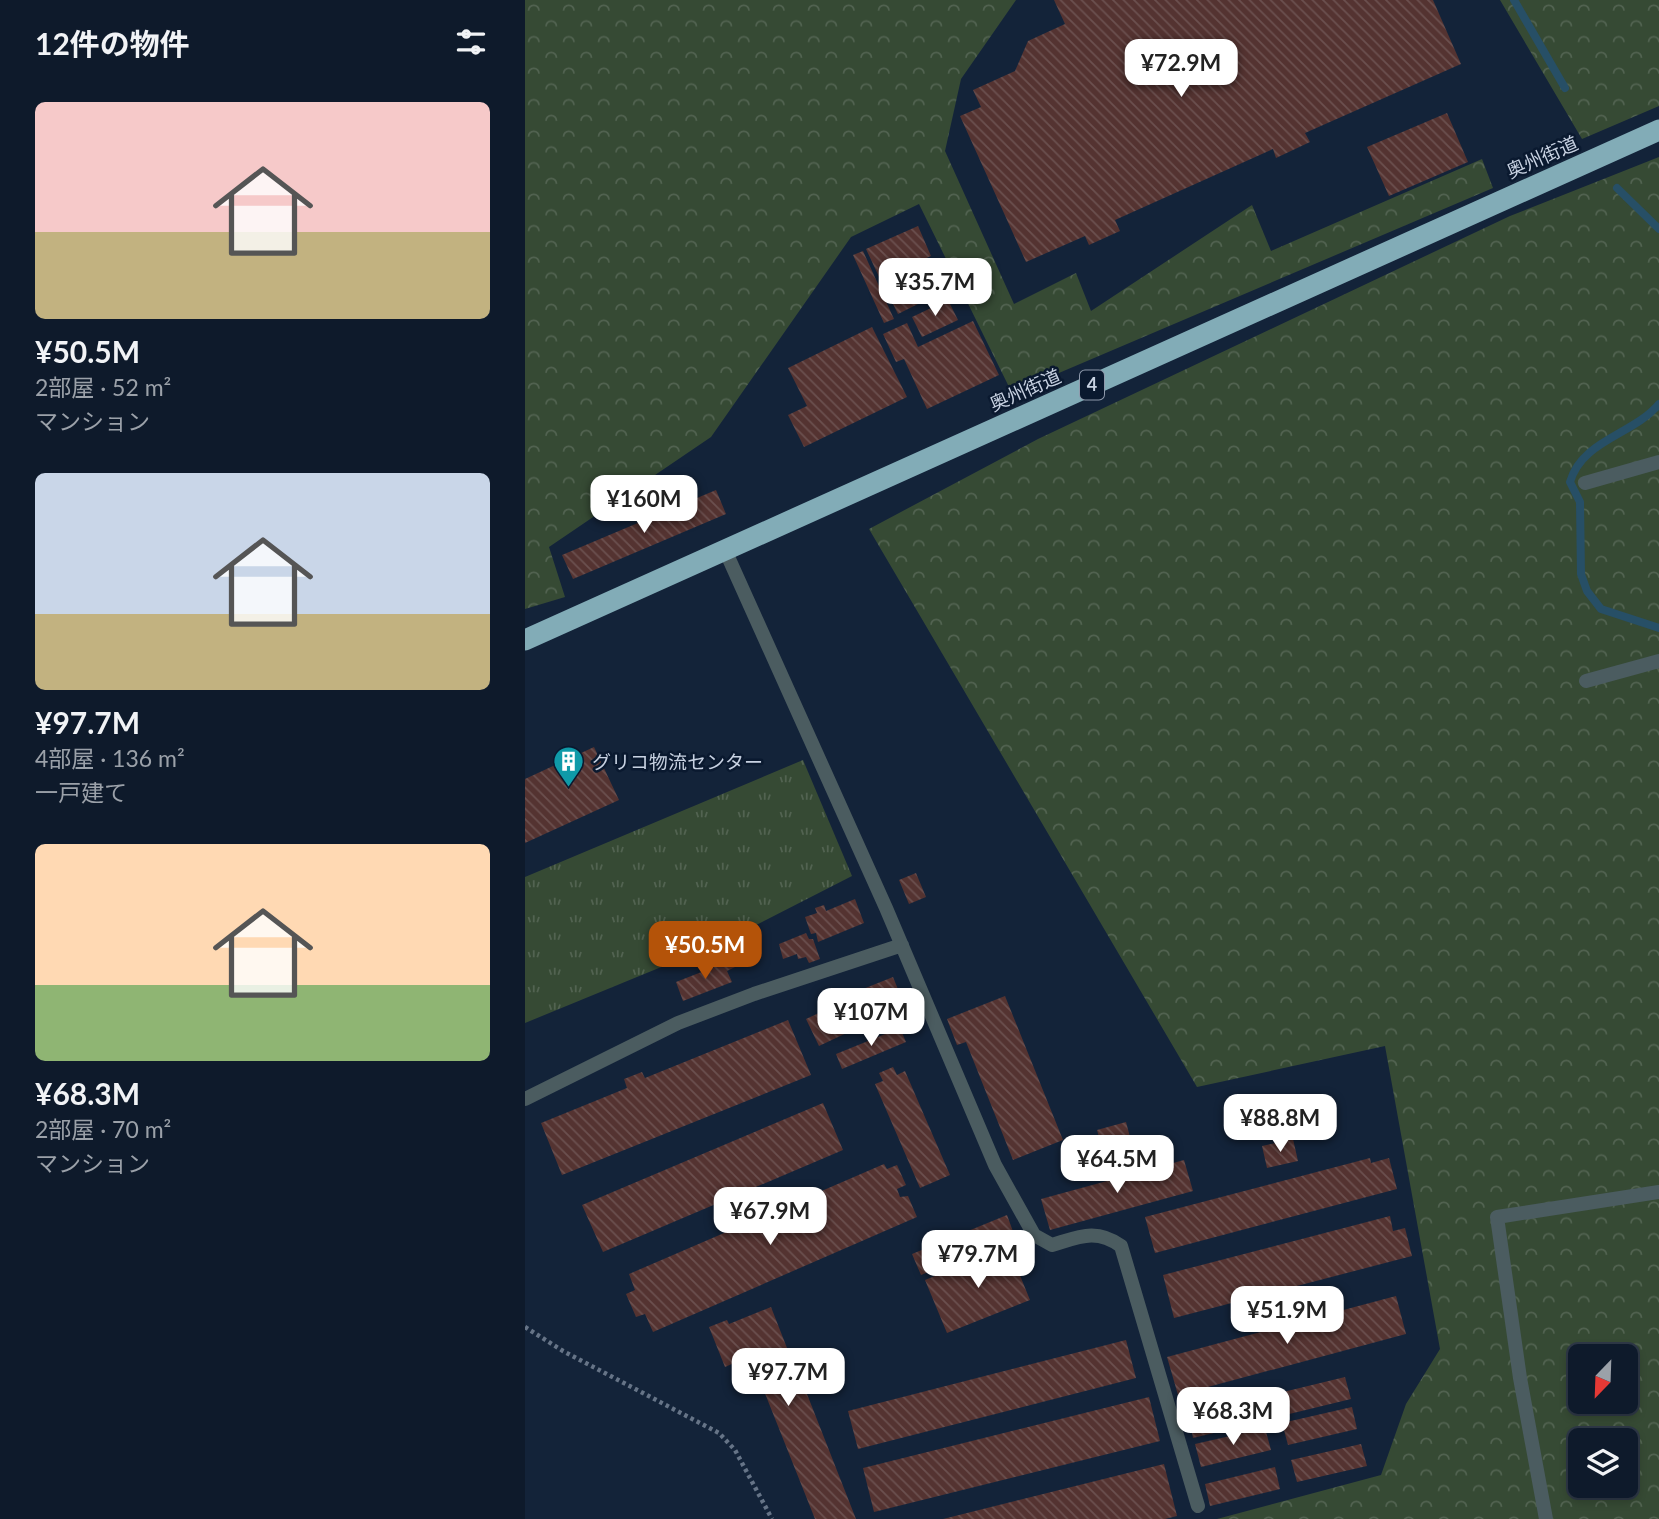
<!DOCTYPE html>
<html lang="ja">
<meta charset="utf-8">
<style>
body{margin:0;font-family:Lato,"Noto Sans JP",sans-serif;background:#172333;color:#f1f3f6;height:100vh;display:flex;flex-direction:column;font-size:26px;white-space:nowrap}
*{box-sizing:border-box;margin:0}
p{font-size:23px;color:#9ba1a9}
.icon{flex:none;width:38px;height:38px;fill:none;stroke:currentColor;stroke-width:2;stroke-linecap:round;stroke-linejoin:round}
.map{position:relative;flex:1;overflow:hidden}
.drawer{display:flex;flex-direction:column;background:#0e1a2b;width:525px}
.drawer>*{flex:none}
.needle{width:46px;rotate:203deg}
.fabs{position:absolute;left:1043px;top:1344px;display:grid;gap:14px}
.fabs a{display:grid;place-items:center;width:70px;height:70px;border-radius:10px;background:#0e1a2b;box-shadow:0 4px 10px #0003,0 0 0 2px #2e3847;font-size:35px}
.price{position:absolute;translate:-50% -60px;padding:0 16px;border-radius:14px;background:#fff;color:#222;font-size:23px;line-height:46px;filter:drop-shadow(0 2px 4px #0008)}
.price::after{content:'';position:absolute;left:50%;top:42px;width:21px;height:16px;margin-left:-10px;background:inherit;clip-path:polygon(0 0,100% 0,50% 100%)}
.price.active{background:#b45309;color:#fff}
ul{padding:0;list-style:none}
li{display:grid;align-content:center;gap:14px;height:371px;padding:0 35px}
li span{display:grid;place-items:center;height:217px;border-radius:10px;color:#555}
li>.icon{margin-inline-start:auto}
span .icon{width:126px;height:126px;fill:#fffc;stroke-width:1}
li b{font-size:30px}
h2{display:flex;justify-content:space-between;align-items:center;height:84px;padding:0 35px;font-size:30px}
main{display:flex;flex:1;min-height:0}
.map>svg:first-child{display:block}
.grass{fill:url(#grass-tufts)}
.forest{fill:url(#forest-crowns);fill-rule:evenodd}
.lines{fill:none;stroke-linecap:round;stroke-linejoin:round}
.stream{stroke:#274f66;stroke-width:8}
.building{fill:url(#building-back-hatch)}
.path{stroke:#667487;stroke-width:4.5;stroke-dasharray:3.5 3.5;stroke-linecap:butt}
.lane{stroke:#4b5c60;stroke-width:14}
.highway{stroke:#82acb7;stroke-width:21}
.labels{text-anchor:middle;stroke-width:5;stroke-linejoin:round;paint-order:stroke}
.shield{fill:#0a192f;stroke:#8f9aac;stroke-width:2}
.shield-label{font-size:18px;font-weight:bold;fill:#c8d2e2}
.street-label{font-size:19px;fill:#c8d2e2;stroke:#0a192f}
.poi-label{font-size:19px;fill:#c8d2e2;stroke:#0a192f;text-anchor:start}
</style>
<main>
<section class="drawer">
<h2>12件の物件<svg class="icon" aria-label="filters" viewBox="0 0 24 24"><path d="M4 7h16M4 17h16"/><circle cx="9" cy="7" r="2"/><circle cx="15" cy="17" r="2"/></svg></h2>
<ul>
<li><span style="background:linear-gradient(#f6c9c9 60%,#c2b280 0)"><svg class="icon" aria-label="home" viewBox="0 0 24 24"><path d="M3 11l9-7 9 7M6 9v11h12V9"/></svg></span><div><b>¥50.5M</b><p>2部屋 · 52 m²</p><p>マンション</p></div></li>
<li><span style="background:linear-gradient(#c9d6e8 65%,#c2b280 0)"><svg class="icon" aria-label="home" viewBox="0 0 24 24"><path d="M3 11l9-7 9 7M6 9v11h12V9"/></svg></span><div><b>¥97.7M</b><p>4部屋 · 136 m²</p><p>一戸建て</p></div></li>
<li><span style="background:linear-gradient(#ffd9b3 65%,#8fb573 0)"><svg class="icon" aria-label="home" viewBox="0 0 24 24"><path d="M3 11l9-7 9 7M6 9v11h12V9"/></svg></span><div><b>¥68.3M</b><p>2部屋 · 70 m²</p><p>マンション</p></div></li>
</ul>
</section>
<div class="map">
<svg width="1134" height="1519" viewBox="0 0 1134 1519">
<defs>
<pattern id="grass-tufts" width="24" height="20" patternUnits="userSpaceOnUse" patternTransform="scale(1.75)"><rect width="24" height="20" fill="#364a34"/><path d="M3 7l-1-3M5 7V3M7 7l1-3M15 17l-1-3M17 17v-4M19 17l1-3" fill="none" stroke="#526351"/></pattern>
<pattern id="forest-crowns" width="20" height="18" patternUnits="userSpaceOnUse" patternTransform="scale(1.75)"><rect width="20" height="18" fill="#364a34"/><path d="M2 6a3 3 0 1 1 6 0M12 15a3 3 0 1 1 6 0" fill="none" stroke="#526351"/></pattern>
<pattern id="building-back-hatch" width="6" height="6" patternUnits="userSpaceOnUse" patternTransform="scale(1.75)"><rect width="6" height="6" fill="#543331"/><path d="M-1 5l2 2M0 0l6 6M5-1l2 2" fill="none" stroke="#6b504f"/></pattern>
</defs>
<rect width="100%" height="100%" fill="#132339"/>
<path class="grass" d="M 278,760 L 327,876 L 202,940 L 0,1023 L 0,877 Z"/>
<path class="forest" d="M 0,0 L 491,0 L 436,79 L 420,151 L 489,304 L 551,273 L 566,311 L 727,205 L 746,251 L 957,159 L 968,188 L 487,393 L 394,204 L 326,237 L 186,437 L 24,547 L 40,597 L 0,609 Z
M 975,0 L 1134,0 L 1134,106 L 1057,139 Z
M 1134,157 L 1134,1519 L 692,1519 L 856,1475 L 881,1404 L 915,1349 L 860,1046 L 672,1087 L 344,529 L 513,439 L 985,216 ZM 1055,1356 L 1101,1356 L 1101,1402 L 1055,1402 ZM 1055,1440 L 1101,1440 L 1101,1486 L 1055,1486 Z"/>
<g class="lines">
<path class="stream" d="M 989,0 L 1040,88
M 1092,188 L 1134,229
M 1134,404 C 1108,435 1057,440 1045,482 L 1055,502 L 1056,574 L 1062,591 L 1076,609 L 1134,628"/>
</g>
<path class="building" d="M 529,0 L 908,0 L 936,64 L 780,133 L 785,142 L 751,158 L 748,149 L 590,220 L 595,231 L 564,245 L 560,236 L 501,262 L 435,116 L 456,107 L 448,90 L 490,71 L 503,41 L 540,24 Z
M 922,113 L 943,162 L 864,196 L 842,147 Z
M 393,226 L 406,256 L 355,279 L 341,249 Z
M 338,251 L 369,319 L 359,323 L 328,255 Z
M 409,262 L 423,289 L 373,314 L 359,286 Z
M 423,300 L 433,320 L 397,337 L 387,317 Z
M 448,321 L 474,375 L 402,409 L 379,359 L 371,362 L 358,334 L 382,323 L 393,347 Z
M 347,327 L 382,397 L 279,447 L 263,415 L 282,406 L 263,368 Z
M 191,490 L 201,514 L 48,579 L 37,555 Z
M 69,747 L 94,800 L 0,843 L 0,779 Z
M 391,873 L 401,897 L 384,904 L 374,880 Z
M 330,899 L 339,923 L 293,942 L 291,933 L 286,934 L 280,917 L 292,913 L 290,908 L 299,905 L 301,911 Z
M 281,933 L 284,939 L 288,939 L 295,959 L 284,963 L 281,957 L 273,959 L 272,954 L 258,959 L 254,944 Z
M 207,960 L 210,967 L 202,971 L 207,982 L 158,1001 L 151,982 Z
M 368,977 L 381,1009 L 341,1026 L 328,993 Z
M 480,996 L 538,1140 L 488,1160 L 441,1042 L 432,1045 L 422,1019 Z
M 315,1003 L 328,1030 L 294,1046 L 281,1019 Z
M 263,1020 L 286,1075 L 37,1175 L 16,1123 L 102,1088 L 99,1079 L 117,1072 L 120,1078 Z
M 375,1028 L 381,1042 L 317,1069 L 311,1054 Z
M 368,1067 L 372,1075 L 380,1071 L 425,1175 L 395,1188 L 350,1084 L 358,1081 L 354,1073 Z
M 298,1103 L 318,1150 L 78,1252 L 57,1205 Z
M 601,1122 L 613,1167 L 585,1175 L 583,1169 L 575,1171 L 573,1161 L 580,1159 L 572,1130 Z
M 768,1139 L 773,1161 L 742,1168 L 737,1146 Z
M 845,1158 L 846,1163 L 864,1158 L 872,1189 L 630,1253 L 620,1217 Z
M 659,1160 L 668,1191 L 525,1230 L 516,1199 Z
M 359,1164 L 362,1169 L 372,1165 L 381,1185 L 372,1189 L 375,1197 L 383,1196 L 392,1217 L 128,1332 L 120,1314 L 111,1317 L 101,1294 L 110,1290 L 104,1274 Z
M 482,1215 L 490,1237 L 396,1275 L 387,1254 Z
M 865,1216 L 868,1231 L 880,1228 L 887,1256 L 649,1318 L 638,1275 Z
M 483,1246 L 505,1300 L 422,1333 L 400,1280 Z
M 871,1296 L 881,1334 L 653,1395 L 642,1357 Z
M 246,1307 L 271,1371 L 280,1367 L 288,1388 L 282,1394 L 331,1519 L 290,1519 L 225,1356 L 200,1367 L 184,1327 L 202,1320 L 204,1324 Z
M 601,1340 L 611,1378 L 333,1449 L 323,1411 Z
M 820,1377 L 826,1399 L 756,1416 L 750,1394 Z
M 624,1397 L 635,1441 L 349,1512 L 338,1468 Z
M 733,1399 L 738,1421 L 668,1438 L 663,1415 Z
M 827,1407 L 832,1429 L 763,1445 L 757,1423 Z
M 740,1428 L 746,1450 L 676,1467 L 670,1444 Z
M 836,1444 L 842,1466 L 772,1482 L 766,1460 Z
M 639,1464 L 652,1516 L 640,1519 L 418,1519 Z
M 750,1467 L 755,1489 L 685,1506 L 680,1484 Z"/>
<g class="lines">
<path class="path" d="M 0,1327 L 38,1351 L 194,1433 L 210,1450 L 247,1519"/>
<path class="lane" d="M 1060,483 L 1134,462
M 200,550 L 361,908 L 470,1165 L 509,1235 L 527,1245 C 554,1237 571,1228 596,1246 L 673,1506
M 1061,681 L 1134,661
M 0,1099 L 153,1023 L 229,994 L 377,945
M 1021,1519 L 995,1378 L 972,1217 L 1134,1192"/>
<path class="highway" d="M 0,640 L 1134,130"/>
</g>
<defs>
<symbol id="building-pin" viewBox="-11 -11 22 30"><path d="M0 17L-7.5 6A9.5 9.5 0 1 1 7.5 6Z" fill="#0f9aa8" stroke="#0a192f"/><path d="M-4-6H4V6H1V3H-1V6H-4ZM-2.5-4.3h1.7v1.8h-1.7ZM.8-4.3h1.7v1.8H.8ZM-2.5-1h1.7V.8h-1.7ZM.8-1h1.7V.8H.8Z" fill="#fff"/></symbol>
</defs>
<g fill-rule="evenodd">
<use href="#building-pin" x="26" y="744" width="35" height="47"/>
</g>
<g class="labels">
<rect class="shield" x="555" y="370.5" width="24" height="29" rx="5"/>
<g class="shield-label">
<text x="567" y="391">4</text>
</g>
<g class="street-label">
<text transform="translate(1017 157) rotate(-24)" y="7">奥州街道</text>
<text transform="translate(500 390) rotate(-24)" y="7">奥州街道</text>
</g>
<g class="poi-label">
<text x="67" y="769">グリコ物流センター</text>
</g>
</g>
</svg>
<div class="fabs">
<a><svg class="needle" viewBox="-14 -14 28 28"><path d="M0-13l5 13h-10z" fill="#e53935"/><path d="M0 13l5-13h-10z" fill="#9ba1a9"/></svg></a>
<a><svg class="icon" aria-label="layers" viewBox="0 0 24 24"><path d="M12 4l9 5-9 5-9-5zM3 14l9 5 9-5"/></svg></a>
</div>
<b class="price" style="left:656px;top:99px">¥72.9M</b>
<b class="price" style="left:410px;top:318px">¥35.7M</b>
<b class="price" style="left:119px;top:535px">¥160M</b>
<b class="price active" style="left:180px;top:981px">¥50.5M</b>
<b class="price" style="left:346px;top:1048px">¥107M</b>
<b class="price" style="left:755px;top:1154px">¥88.8M</b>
<b class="price" style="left:592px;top:1195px">¥64.5M</b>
<b class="price" style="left:245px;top:1247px">¥67.9M</b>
<b class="price" style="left:453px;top:1290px">¥79.7M</b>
<b class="price" style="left:762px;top:1346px">¥51.9M</b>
<b class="price" style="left:263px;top:1408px">¥97.7M</b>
<b class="price" style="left:708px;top:1447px">¥68.3M</b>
</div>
</main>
